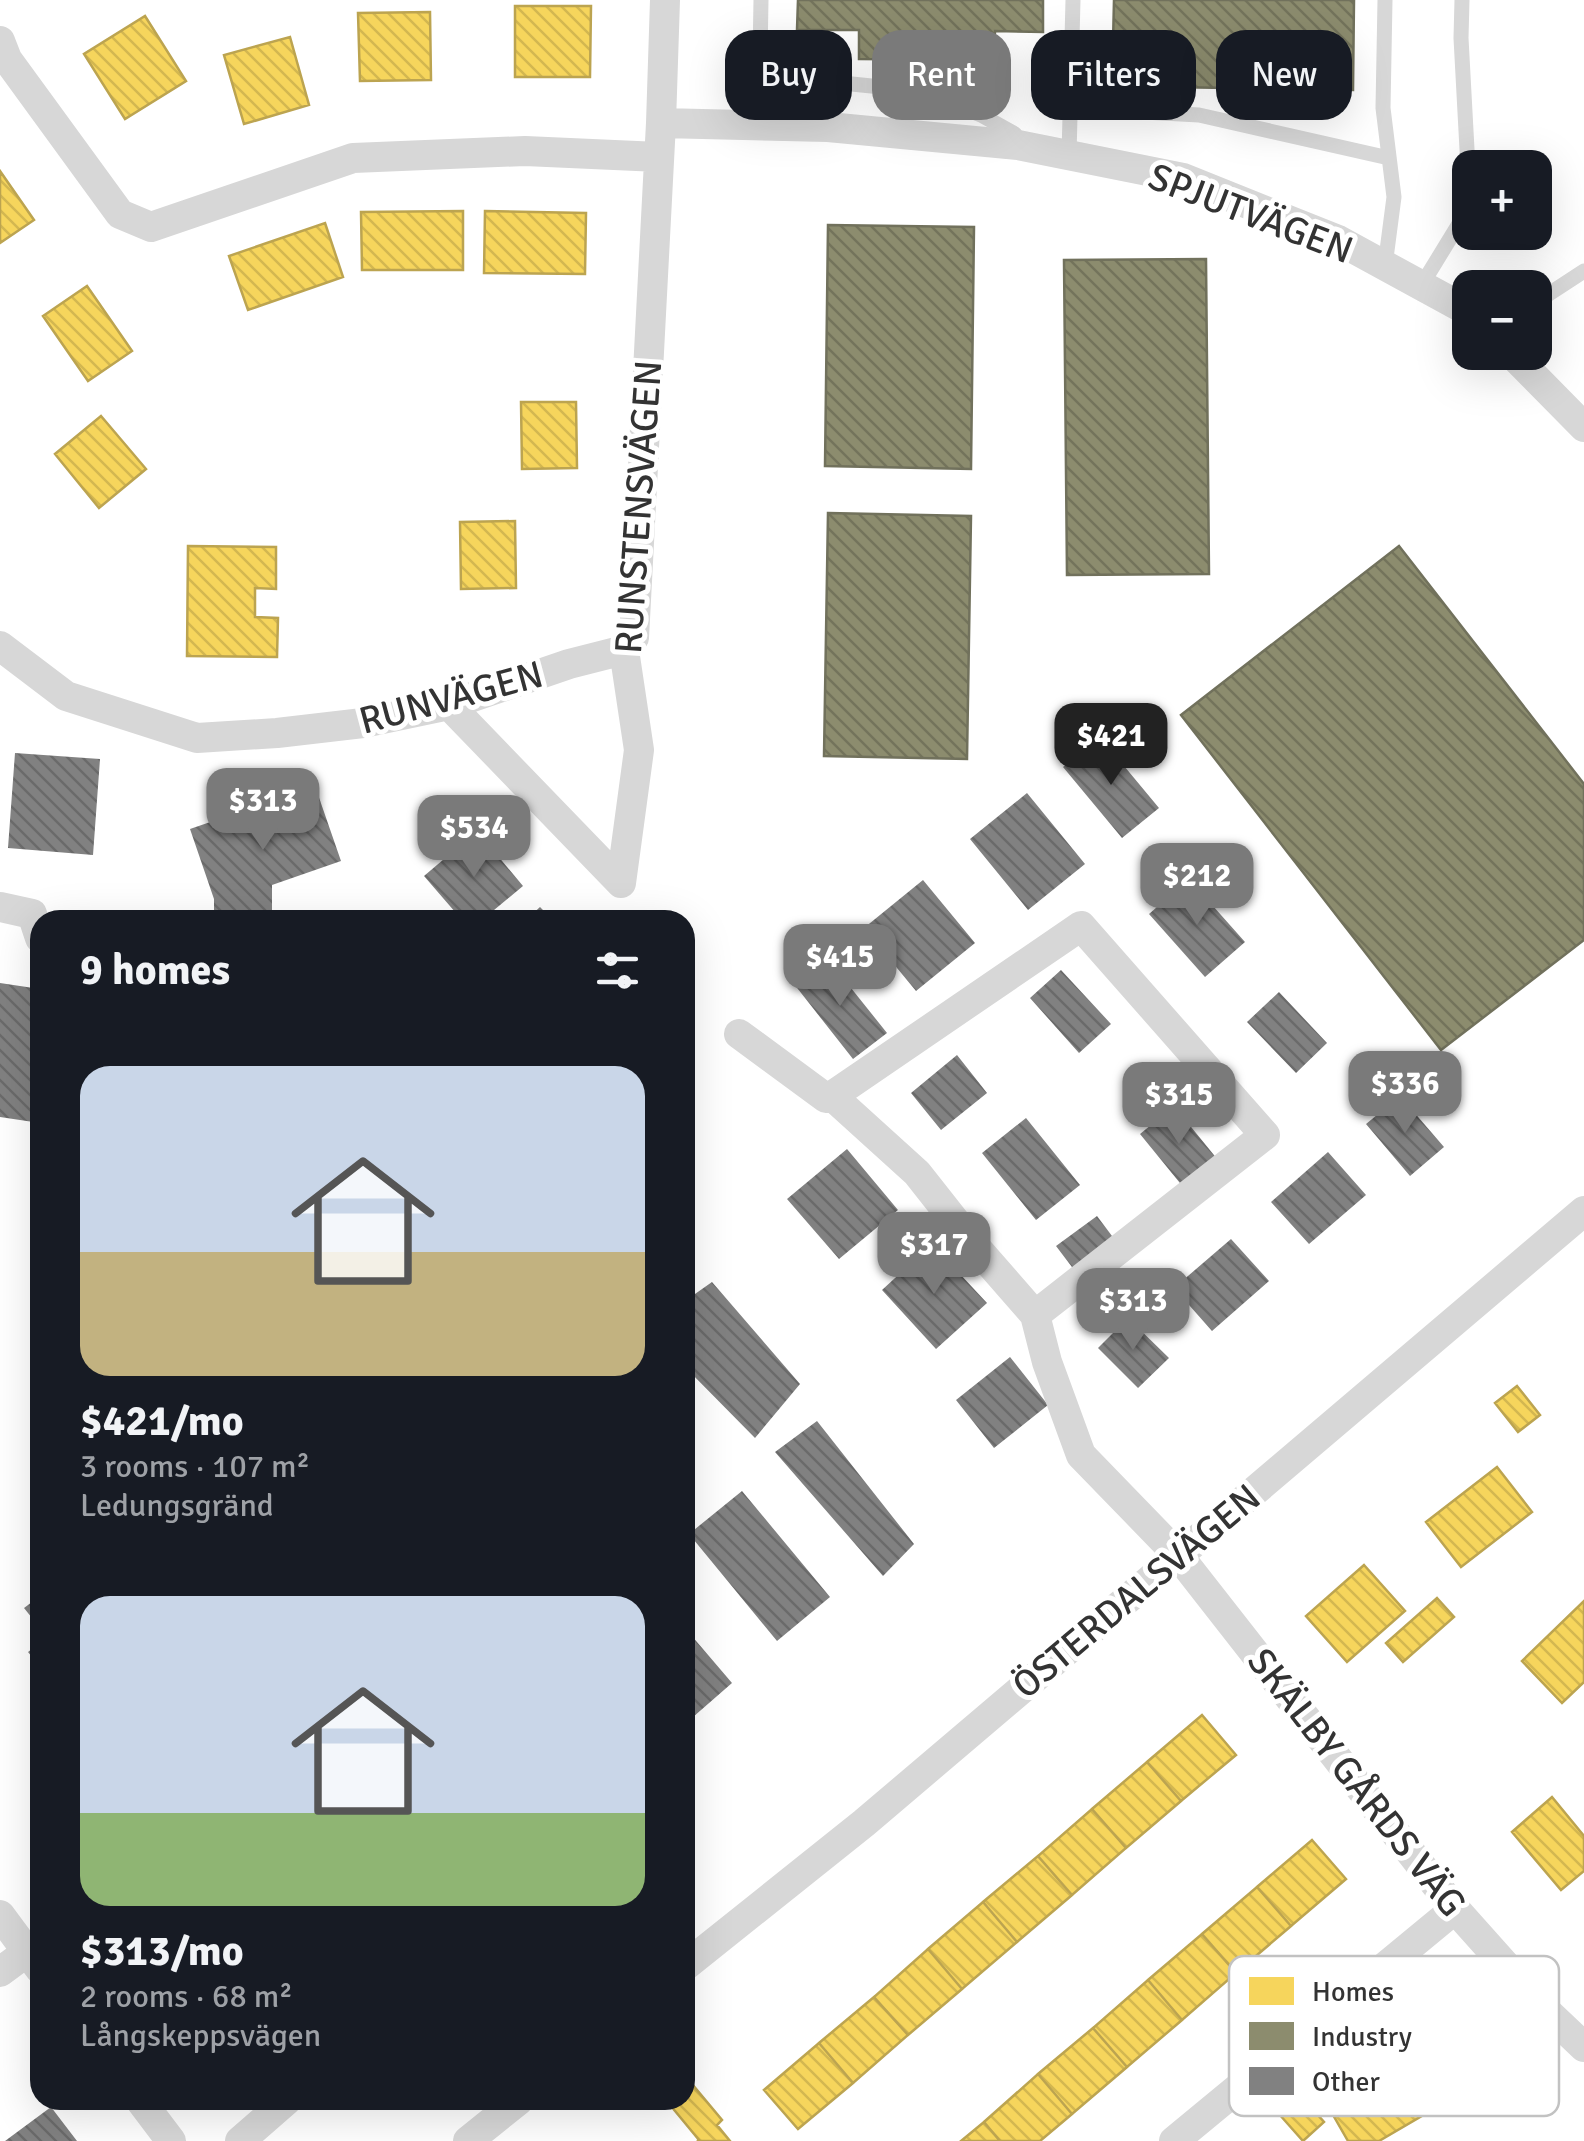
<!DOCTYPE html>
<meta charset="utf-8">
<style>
body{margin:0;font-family:Signika,sans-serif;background:#20242c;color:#f1f3f6;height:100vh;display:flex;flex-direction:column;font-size:38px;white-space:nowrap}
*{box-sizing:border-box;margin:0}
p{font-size:32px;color:#9ea1a6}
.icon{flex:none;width:55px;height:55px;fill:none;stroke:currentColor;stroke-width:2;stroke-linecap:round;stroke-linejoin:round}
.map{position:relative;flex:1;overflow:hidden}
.sheet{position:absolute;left:30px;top:910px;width:665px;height:1200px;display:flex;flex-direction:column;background:#171b24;border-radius:30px;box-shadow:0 10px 40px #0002}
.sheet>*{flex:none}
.hud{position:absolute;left:725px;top:30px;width:708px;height:90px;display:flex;gap:20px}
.controls{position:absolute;left:1452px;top:150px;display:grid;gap:20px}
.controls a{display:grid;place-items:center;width:100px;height:100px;border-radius:20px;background:#171b24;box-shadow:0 10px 40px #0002;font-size:50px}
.price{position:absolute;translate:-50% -85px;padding:0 22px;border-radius:20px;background:#7a7a7a;color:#fff;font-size:32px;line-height:65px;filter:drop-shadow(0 2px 5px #0008)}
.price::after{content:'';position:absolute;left:50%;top:60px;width:30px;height:22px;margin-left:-15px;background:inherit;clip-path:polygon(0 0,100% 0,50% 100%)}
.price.active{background:#222;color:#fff}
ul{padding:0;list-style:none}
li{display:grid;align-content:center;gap:20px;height:530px;padding:0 50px}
li span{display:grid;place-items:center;height:310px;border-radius:30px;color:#555}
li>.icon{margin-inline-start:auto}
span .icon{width:180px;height:180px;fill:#fffc;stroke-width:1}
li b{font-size:42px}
h2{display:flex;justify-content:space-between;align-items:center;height:120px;padding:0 50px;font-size:42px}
.chip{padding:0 35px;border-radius:30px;background:#171b24;box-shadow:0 10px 40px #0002;font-size:35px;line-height:90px}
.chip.active{background:#7a7a7a;color:#fff}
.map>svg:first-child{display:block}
.homes{fill:url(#homes-back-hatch);stroke:#bca450;stroke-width:2.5}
.industry{fill:url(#industry-back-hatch);stroke:#71715c;stroke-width:2.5}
.building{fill:url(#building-back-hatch)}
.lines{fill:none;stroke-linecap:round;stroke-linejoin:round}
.lane{stroke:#d7d7d7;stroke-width:15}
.street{stroke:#d7d7d7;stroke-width:30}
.labels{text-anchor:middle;stroke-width:10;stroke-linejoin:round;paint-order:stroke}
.street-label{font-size:38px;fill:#333;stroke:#fff}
.key{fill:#fff;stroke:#c2c2c2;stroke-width:2.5}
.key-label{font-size:28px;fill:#333}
</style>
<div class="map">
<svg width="1584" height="2141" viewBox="0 0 1584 2141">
<defs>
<pattern id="homes-back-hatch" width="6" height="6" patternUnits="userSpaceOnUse" patternTransform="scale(2.5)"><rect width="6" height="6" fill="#f6d55c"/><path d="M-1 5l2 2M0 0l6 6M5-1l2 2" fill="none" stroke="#d3b750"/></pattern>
<pattern id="industry-back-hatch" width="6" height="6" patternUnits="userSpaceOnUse" patternTransform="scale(2.5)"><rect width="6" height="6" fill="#8c8c6e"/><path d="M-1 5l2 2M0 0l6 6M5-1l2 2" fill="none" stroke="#73735b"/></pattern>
<pattern id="building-back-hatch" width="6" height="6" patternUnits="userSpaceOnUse" patternTransform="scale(2.5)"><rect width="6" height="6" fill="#818181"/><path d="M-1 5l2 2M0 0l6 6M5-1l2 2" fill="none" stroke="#6a6a6a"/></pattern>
</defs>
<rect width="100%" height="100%" fill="#fff"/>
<path class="homes" d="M 515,6 L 591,6 L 590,77 L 515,77 Z
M 430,12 L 431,80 L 360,81 L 358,13 Z
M 145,16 L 186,81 L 125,119 L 84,54 Z
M 290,37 L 309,105 L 244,124 L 224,55 Z
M 0,171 L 34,220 L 0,243 Z
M 463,211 L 463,270 L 362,270 L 361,212 Z
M 485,211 L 586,213 L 585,274 L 484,273 Z
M 325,223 L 343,277 L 248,310 L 229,256 Z
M 87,286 L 132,351 L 88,381 L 43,316 Z
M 521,402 L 576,402 L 577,468 L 522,469 Z
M 101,416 L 146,469 L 99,508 L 55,454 Z
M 515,521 L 516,588 L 461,589 L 460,522 Z
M 188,546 L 276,547 L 276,589 L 255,588 L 255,617 L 278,618 L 277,657 L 187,656 Z
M 1517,1386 L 1540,1415 L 1518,1432 L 1495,1403 Z
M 1497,1467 L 1532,1512 L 1461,1567 L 1426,1522 Z
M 1364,1565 L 1405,1611 L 1347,1662 L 1306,1616 Z
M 1437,1598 L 1454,1617 L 1403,1662 L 1386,1643 Z
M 1584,1601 L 1584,1682 L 1562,1703 L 1522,1661 Z
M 1202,1715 L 1236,1755 L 1181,1801 L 1147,1762 Z
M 1147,1762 L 1181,1801 L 1126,1848 L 1092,1809 Z
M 1552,1797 L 1584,1836 L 1584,1871 L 1561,1890 L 1512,1832 Z
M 1092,1809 L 1126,1848 L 1072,1895 L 1038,1856 Z
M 1312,1840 L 1346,1879 L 1291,1926 L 1257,1887 Z
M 1038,1856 L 1072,1895 L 1017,1942 L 983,1902 Z
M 1257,1887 L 1291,1926 L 1236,1973 L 1202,1934 Z
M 983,1902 L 1017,1942 L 962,1989 L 928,1949 Z
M 1202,1934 L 1236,1973 L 1182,2020 L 1148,1980 Z
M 928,1949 L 962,1989 L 908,2035 L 874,1997 Z
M 1148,1980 L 1182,2020 L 1127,2067 L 1093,2028 Z
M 874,1997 L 908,2035 L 853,2083 L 819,2043 Z
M 1093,2028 L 1127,2067 L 1072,2114 L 1038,2074 Z
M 1389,2036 L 1432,2110 L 1379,2141 L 1348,2141 L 1313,2080 Z
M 819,2043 L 853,2083 L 798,2129 L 764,2090 Z
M 1038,2074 L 1072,2114 L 1040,2141 L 1000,2141 L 984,2122 Z
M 687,2078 L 722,2120 L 717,2125 L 730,2141 L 697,2141 L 699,2140 L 666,2100 L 685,2100 L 685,2080 Z
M 1301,2096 L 1324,2122 L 1303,2141 L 1279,2114 Z
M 984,2122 L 1000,2141 L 961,2141 Z"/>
<path class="industry" d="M 798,0 L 1043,0 L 1043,32 L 995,31 L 994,60 L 859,59 L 859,30 L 797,30 Z
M 1114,0 L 1354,0 L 1353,90 L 1112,86 Z
M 828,225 L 974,227 L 971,469 L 825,466 Z
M 1206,259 L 1209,574 L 1067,575 L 1064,260 Z
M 828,513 L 971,516 L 967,759 L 824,756 Z
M 1399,546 L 1584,784 L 1584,940 L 1441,1050 L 1181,715 Z"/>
<path class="building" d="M 1100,737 L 1159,808 L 1122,838 L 1063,767 Z
M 15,753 L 100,759 L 93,855 L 8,848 Z
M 315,786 L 341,861 L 272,885 L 272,920 L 214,920 L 214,899 L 190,829 Z
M 1027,793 L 1085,864 L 1028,910 L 970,839 Z
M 477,831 L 523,886 L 482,920 L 462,920 L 424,876 Z
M 1189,879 L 1245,942 L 1205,977 L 1149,914 Z
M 923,880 L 975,943 L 916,991 L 864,928 Z
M 540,907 L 553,920 L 526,920 Z
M 320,912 L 354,918 L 354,920 L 318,920 Z
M 827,958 L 887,1033 L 853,1059 L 794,984 Z
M 1061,970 L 1111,1024 L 1079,1053 L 1030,998 Z
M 0,983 L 40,989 L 40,1123 L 0,1117 Z
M 1279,992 L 1327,1043 L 1296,1073 L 1247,1022 Z
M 957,1055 L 987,1093 L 941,1130 L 911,1093 Z
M 1400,1096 L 1444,1147 L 1410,1176 L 1366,1124 Z
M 1174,1106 L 1218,1160 L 1184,1188 L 1140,1134 Z
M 1026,1118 L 1080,1185 L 1036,1220 L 982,1153 Z
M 847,1149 L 898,1210 L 839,1259 L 787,1199 Z
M 1328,1152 L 1366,1195 L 1309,1244 L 1271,1202 Z
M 1097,1216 L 1118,1244 L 1078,1275 L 1056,1246 Z
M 1231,1239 L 1269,1281 L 1212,1331 L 1174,1288 Z
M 932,1244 L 987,1303 L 936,1349 L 882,1290 Z
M 712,1282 L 800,1384 L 755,1438 L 685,1367 L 685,1301 Z
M 1128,1318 L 1169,1358 L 1138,1388 L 1098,1348 Z
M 1010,1357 L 1048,1405 L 994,1448 L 956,1400 Z
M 817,1421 L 914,1544 L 883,1576 L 775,1452 Z
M 742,1491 L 830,1597 L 777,1641 L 689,1534 Z
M 40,1596 L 40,1628 L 24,1608 Z
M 685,1628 L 732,1683 L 685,1724 Z
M 40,1643 L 40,1667 L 28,1652 Z
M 51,2107 L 77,2141 L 5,2141 Z"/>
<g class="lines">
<path class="lane" d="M 761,0 L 760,57 L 762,68 L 774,76 L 920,91 L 981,115 L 1015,134 L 1017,141
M 1462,0 L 1461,38 L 1470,205
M 1070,108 L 1199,115 L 1389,158
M 1069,155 L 1073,0
M 1385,266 L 1394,197 L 1383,108 L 1385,0
M 1421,286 L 1470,206
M 1535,303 L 1584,271"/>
<path class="street" d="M 0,41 L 7,59 L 120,214 L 151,227 L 353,158 L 525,151 L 659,157
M 661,123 L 828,127 L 1018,145 L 1183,178 L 1338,240 L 1470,312
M 1510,352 L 1584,427
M 0,646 L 66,696 L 197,738 L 277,733 L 363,723 L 449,705 L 569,664 L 624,650
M 449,705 L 621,883
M 621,883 L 639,750 L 624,650 L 634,638 L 661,123 L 665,0
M 0,907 L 32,914 L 40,938
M 739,1034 L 826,1098 L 832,1096 L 917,1173 L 973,1244 L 1035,1315 L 1047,1362 L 1081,1455 L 1178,1555 L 1455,1909 L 1547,2012 L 1584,2047
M 832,1096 L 1081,926 L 1265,1135 L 1035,1315
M 0,1915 L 40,1969
M 685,1966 L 864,1823 L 1584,1211
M 0,1972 L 27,1952
M 140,2100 L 171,2141
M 240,2141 L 287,2100
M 468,2141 L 519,2100
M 1174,2141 L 1455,1909"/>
</g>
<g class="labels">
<g class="street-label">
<text transform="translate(1251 213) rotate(21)" y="13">SPJUTVÄGEN</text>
<text transform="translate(638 507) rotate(-86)" y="13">RUNSTENSVÄGEN</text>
<text transform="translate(451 697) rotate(-15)" y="13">RUNVÄGEN</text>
<text transform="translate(1136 1591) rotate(-40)" y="13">ÖSTERDALSVÄGEN</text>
<text transform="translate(1357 1782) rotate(52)" y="13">SKÄLBY GÅRDS VÄG</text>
</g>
</g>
<rect x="1229" y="1956" width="330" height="160" rx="15" class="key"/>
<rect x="1249" y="1977" width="45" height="28" fill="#f6d55c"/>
<rect x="1249" y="2022" width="45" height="28" fill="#8c8c6e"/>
<rect x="1249" y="2067" width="45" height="28" fill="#818181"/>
<g class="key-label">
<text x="1312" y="2001">Homes</text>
<text x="1312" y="2046">Industry</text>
<text x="1312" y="2091">Other</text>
</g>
</svg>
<div class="controls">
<a>+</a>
<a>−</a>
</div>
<b class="price active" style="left:1111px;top:788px">$421</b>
<b class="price" style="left:263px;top:853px">$313</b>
<b class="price" style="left:474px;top:880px">$534</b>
<b class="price" style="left:1197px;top:928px">$212</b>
<b class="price" style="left:840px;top:1009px">$415</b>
<b class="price" style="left:1405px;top:1136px">$336</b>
<b class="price" style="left:1179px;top:1147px">$315</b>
<b class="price" style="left:934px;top:1297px">$317</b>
<b class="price" style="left:1133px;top:1353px">$313</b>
<div class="hud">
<a class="chip">Buy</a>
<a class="chip active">Rent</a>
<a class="chip">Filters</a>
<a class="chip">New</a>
</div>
<section class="sheet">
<h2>9 homes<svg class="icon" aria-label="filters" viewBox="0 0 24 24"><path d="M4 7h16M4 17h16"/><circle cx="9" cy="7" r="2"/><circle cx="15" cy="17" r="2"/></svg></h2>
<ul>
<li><span style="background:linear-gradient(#c9d6e8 60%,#c2b280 0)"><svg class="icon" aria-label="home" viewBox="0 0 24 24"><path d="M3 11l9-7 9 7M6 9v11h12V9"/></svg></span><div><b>$421/mo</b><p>3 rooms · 107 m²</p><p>Ledungsgränd</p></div></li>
<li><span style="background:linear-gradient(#c9d6e8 70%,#8fb573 0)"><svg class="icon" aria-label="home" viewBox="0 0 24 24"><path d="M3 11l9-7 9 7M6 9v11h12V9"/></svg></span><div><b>$313/mo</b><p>2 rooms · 68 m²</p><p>Långskeppsvägen</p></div></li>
</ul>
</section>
</div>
